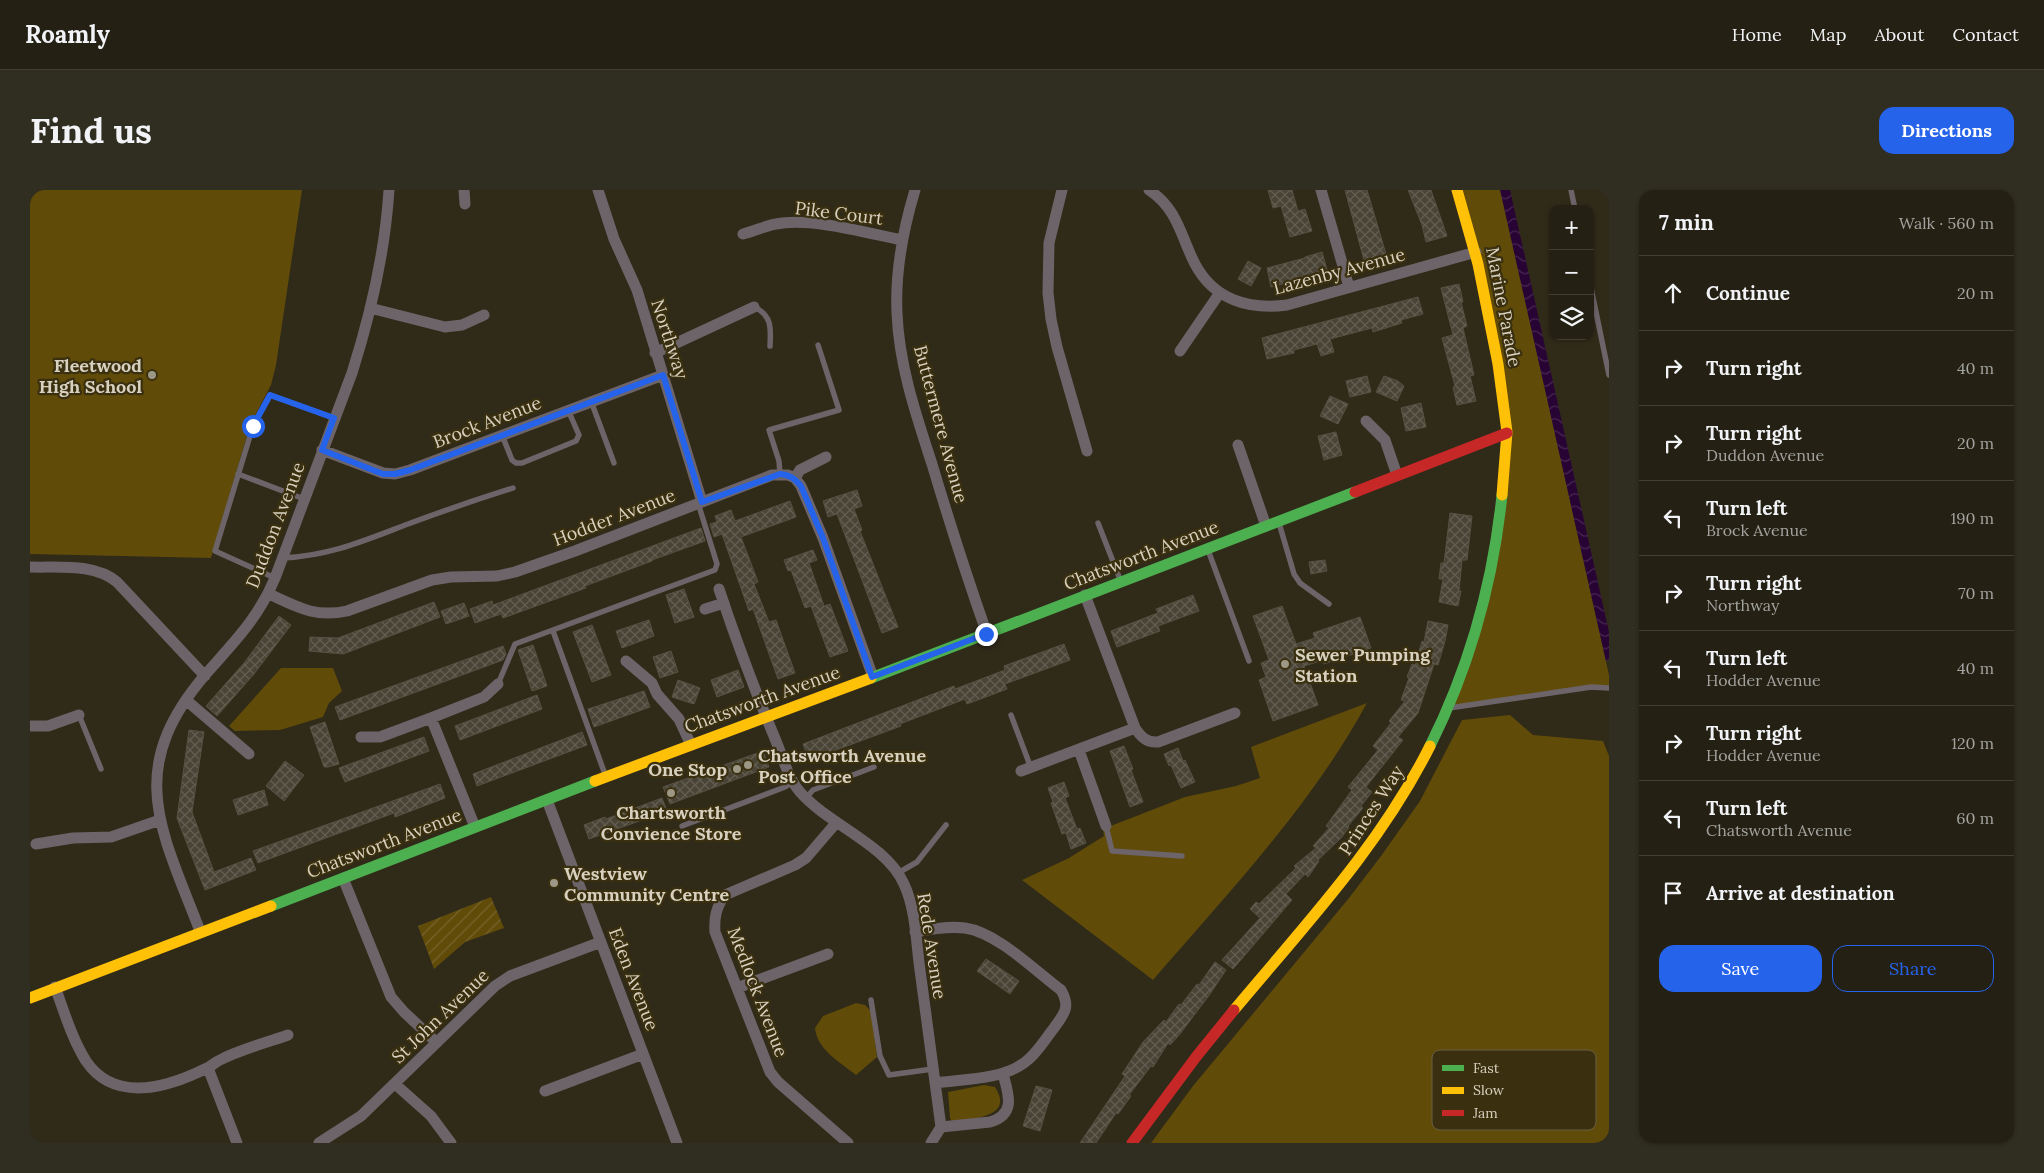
<!DOCTYPE html>
<meta charset="utf-8">
<style>
:root{--surface:#242013;--page:#302d21;--text:#f1f3f6;--muted:#a3a3a0;--line:#413e33;--accent:#2563eb}
body{margin:0;font-family:Lora,serif;background:var(--page);color:var(--text)}
.controls{position:absolute;right:15px;top:15px;display:grid;overflow:hidden;border-radius:10px;box-shadow:0 1px 4px #0004}
.controls button{width:45px;height:45px;display:grid;place-items:center;padding:0;border:0;border-bottom:1px solid var(--line);background:var(--surface);color:var(--text);font:25px sans-serif}
.stop{position:absolute;width:15px;height:15px;margin:-11px;border:4px solid #2563eb;border-radius:50%;background:#fff}
.stop.end{background:#2563eb;border-color:#fff;box-shadow:0 1px 5px #0008}
.list{margin:0;padding:0;list-style:none}
h2{display:flex;justify-content:space-between;align-items:center;height:65px;margin:0;padding:0 20px;font-size:21px}
h2 small{font-size:16px;font-weight:400;color:var(--muted)}
.list li{display:grid;grid-template-columns:32px 1fr auto;gap:15px;align-items:center;box-sizing:border-box;height:75px;padding:0 20px;border-top:1px solid var(--line)}
.list b{display:block;font-size:19px;white-space:nowrap}
.list p{margin:0;font-size:16px;white-space:nowrap;color:var(--muted)}
.list em{font-size:16px;font-style:normal;color:var(--muted)}
.actions{display:flex;gap:10px;padding:15px 20px}
.actions a{flex:1;padding:11px 0;border:1px solid var(--accent);border-radius:15px;text-align:center;font-size:18px;color:var(--accent)}
.actions .main{background:var(--accent);color:#fff}
.icon{flex:none;width:28px;height:28px;fill:none;stroke:currentColor;stroke-width:2;stroke-linecap:round;stroke-linejoin:round}
.map{position:relative;flex:none;width:1579px;height:953px;overflow:hidden;border-radius:15px}
header{display:flex;align-items:center;gap:30px;box-sizing:border-box;height:70px;padding:0 25px;background:var(--surface);border-bottom:1px solid var(--line)}
header strong{font-size:24px}
nav{display:flex;gap:28px;margin-inline-start:auto;font-size:18px}
.intro{display:flex;align-items:center;justify-content:space-between;box-sizing:border-box;height:120px;padding:0 30px}
h1{margin:0;font-size:35px}
.button{padding:12px 22px;border-radius:15px;background:var(--accent);color:#fff;font-size:18px;font-weight:700}
main{display:flex;gap:30px;padding:0 30px}
aside{flex:1;background:var(--surface);border-radius:15px;box-shadow:0 1px 4px #0004}
.map>svg:first-child{display:block}
</style>
<header>
<strong>Roamly</strong>
<nav><a>Home</a><a>Map</a><a>About</a><a>Contact</a></nav>
</header>
<div class="intro"><h1>Find us</h1><a class="button">Directions</a></div>
<main>
<div class="map">
<svg width="1579" height="953" viewBox="0 0 1579 953">
<defs>
<pattern id="garden-furrows" width="10" height="10" patternUnits="userSpaceOnUse" patternTransform="scale(1.25)"><rect width="10" height="10" fill="#604b09"/><path d="M-1 1l2-2M0 10L10 0M9 11l2-2" fill="none" stroke="#76642b"/></pattern>
<pattern id="water-waves" width="16" height="10" patternUnits="userSpaceOnUse" patternTransform="scale(1.25)"><rect width="16" height="10" fill="#280434"/><path d="M0 5q4-4 8 0t8 0" fill="none" stroke="#462850"/></pattern>
<pattern id="building-cross-hatch" width="8" height="8" patternUnits="userSpaceOnUse" patternTransform="scale(1.25)"><rect width="8" height="8" fill="#494436"/><path d="M0 0l8 8M0 8l8-8" fill="none" stroke="#625e51"/></pattern>
</defs>
<rect width="100%" height="100%" fill="#302a19"/>
<path fill="#604b09" d="M0,0h272l-26,175 -5,20 -21,40 -39,133 -181,-4z
M1427,0h44l108,485v13l-7,-2 -153,22 28,-76 30,-199z
M251,478h52l9,23 -13,12 -6,14 -43,13 -45,1 -6,-5z
M1337,513c-56,103 -138,189 -214,277l-131,-100 47,-22 35,-22 -1,-7 82,-32 51,-11 24,-8 -9,-31z
M1480,525l23,20 70,6 6,15v387h-458l42,-57 156,-188 32,-42 39,-55 42,-81z
M826,813l9,2 6,6 6,46 -21,18c-16,-13 -39,-25 -41,-47l8,-12z
M954,895l11,2c20,31 -23,31 -43,35l-2,-4 -2,-26z"/>
<path fill="url(#garden-furrows)" d="M461,707l13,31 -39,14 -31,27 -16,-43z"/>
<path fill="url(#water-waves)" d="M1470,0h10l99,442v28l-3,1z"/>
<path fill="url(#building-cross-hatch)" stroke="#565143" d="M1238,0h24l6,21 7,-2 7,22 -22,6 -9,-31 -8,2z
M1315,0h22l19,64 -22,6z
M1378,0h23l16,46 -21,6 -4,-17z
M1292,62l6,21 -57,14 -4,-19 38,-10v-1z
M1218,71l13,7 -10,18 -13,-7z
M1429,94l4,18h-2l6,24 -4,2 11,47 -4,1 6,25 -19,4 -4,-18 2,-1 -13,-48 11,-3 -12,-47z
M1388,107l5,17 -22,6 1,3 -29,9 -1,-4 -42,11 4,13 -13,4 -4,-12 -23,6v3l-27,6 -5,-21z
M1337,186l4,16 -21,5 -4,-16z
M1354,186l14,5 6,5 -7,15 -21,-9z
M1300,206l18,8 -10,20 -18,-8z
M1391,213l5,24 -20,4 -5,-23z
M1306,242l6,23 -18,5 -6,-24z
M827,300l5,16 -8,3 8,21 -2,1 38,96 -16,6 -45,-119 -9,3 -5,-16z
M760,311l6,16 -55,20 17,45 -4,2 15,38 7,-2 19,53 -17,6 -25,-70 -4,2 -27,-77 -8,3 -4,-13 7,-2 -2,-6 16,-6 4,11z
M1420,323l22,3 -5,44h-5l-3,31h2l-3,15 -19,-4 4,-23h-4l2,-16h3z
M671,338l4,13 -53,19v1l-67,25 1,2 -83,30 -2,-4 -26,9 -5,-14 22,-8 1,4z
M783,360l4,10 -8,3 15,43 6,-2 18,47 -18,6 -19,-51 -6,2 -14,-38 -3,1 -4,-11z
M1295,370l2,11 -16,3 -2,-12z
M654,399l10,28 -19,6 -9,-28z
M1163,405l6,16 -41,15 2,5 -43,16 -6,-16 47,-18 -2,-4z
M404,412l6,15 -97,37 -34,-3 1,-14 28,1z
M434,413l5,13 -23,8 -5,-13z
M1252,416l14,38 19,-6 -2,-5 47,-16 11,31 -47,16 -1,-4 -19,6 14,39 -45,16 -14,-41 7,-3 -5,-14 8,-3 -16,-44z
M249,426l12,9 -37,49 -37,42 -11,-10 38,-43z
M619,430l5,16 -32,12 -6,-17z
M1398,431l20,4 -3,16 -7,24 -4,-1 -16,49 -20,24 5,3 -37,47 6,5 -11,14 2,2 -15,18 1,1 -7,10 -24,23 1,1 -11,16 -3,-3 -19,20 6,6 -59,69 -11,-9 38,-42 -10,-9 6,-7 3,2 37,-36 -2,-2 22,-18 -3,-2 16,-18 -3,-2 26,-36 -4,-3 30,-37 -5,-4 18,-23 -2,-2 16,-20 -4,-1 8,-22 -2,-1 5,-13 3,1 7,-24 2,1z
M562,435l19,50 -19,7 -19,-50z
M1034,454l6,16 -65,24 2,5 -40,15 -2,-5 -65,25 1,2 -92,34 -6,-16 151,-58 1,3 50,-19 -1,-4z
M503,455l14,41 -15,5 -14,-41z
M473,456l3,8 -3,6 -163,60 -5,-13z
M641,461l7,21 -18,6 -7,-21z
M708,480l6,17 -27,10 -6,-17z
M648,490l22,8 -6,16 -22,-7z
M614,501l6,16 -56,20 -6,-18z
M507,505l5,14 -82,31 -5,-14z
M295,532l14,42 -11,3h-4l-14,-40z
M159,540l15,2 -12,80 22,60 37,-14 5,12 -51,20 -28,-72z
M552,542l5,13 -110,41 -4,-12z
M394,547l5,14 -84,31 -6,-14z
M1094,556l9,23 -2,1 12,32 -13,5 -20,-56z
M1148,558l5,13 2,-1 10,22 -14,6 -10,-23 -2,1 -5,-12z
M733,561l6,16 -99,37 -7,-17z
M255,571l19,14 -20,26 -18,-15z
M1034,592l5,14 -4,2 12,31 3,-1 6,15 -15,6 -5,-16 -4,1 -11,-31 2,-1 -5,-14z
M410,594l5,14 -50,19 -1,-4 -136,50 -5,-12z
M234,600l4,15 -30,10 -5,-15z
M632,608l5,13 -78,28 -5,-14 21,-8 1,2z
M956,769l33,22 -9,13 -33,-23z
M1185,772l11,8 -16,24 -30,40 -10,11 -2,-2 -15,24 -2,-1 -22,29 2,1 -13,18 -2,-1 -20,30h-16l45,-67 -3,-2 21,-32 21,-22 2,2 13,-18 2,1 16,-21 2,1z
M1006,896l16,4 -12,41 -17,-5z"/>
<g fill="none" stroke-linecap="round" stroke-linejoin="round">
<path stroke="#6c6468" stroke-width="5.5" d="M1541,0l4,19
M1560,93l19,92
M724,117c18,8 17,21 16,39
M561,211l23,62
M472,245l10,25 4,3h6l54,-22 3,-6 -11,-25
M208,284l66,25
M750,284l-1,-13 -10,-31 70,-20 -21,-65
M1068,333l23,59
M1249,333l15,51 6,9 29,21
M1178,360l41,111
M253,368c49,-3 80,-17 125,-34 35,-13 70,-25 105,-36
M245,388l-60,-27 38,-125 17,-31 64,23
M523,441l53,146
M468,494l17,-40 200,-74 2,-6 -19,-61
M1419,518l142,-21 18,1
M49,525l22,54
M981,525l20,53
M776,608l7,-8 61,-23
M652,636l103,-39 8,-5
M1076,636l6,25 70,5
M868,683l19,-11 29,-37
M841,810l9,56 9,19 44,-6"/>
<path stroke="#6c6468" stroke-width="11" d="M434,0l1,14
M568,0l16,49 23,51 65,212
M885,0c-12,40 -20,81 -18,123 2,52 19,102 35,151 17,57 35,113 55,170
M1032,0l-13,53 -1,50 3,26 6,28 30,104
M1119,0c29,19 32,47 46,74 19,36 54,46 92,41l189,-53
M1291,0l28,97
M713,44c11,-3 22,-8 33,-10 34,-7 91,9 126,16
M340,118l75,19 17,-2 22,-10
M1150,161l39,-57
M625,163l99,-46
M1336,231l19,19 12,35
M1208,255l28,81
M292,260l61,23 12,1 15,-4 253,-95
M765,288l5,-8 26,-13
M0,377c29,1 64,-4 87,15l88,94
M689,399c17,51 36,102 57,152 7,17 12,37 24,51 29,33 86,52 104,92 12,26 12,58 16,86 7,52 14,105 21,157l-10,16
M239,404c28,13 46,24 78,17l85,-31 19,-3 46,-1 18,-4 60,-21 197,-76h16l7,3 6,8 22,52 50,139
M1055,405l50,133c6,9 12,15 23,14l77,-29
M675,419l19,-6
M596,471l26,22 5,11 22,25 12,26
M156,510l63,54
M401,528l44,109
M0,536h18l31,-11
M331,547h19l51,-19 53,-21 14,-13
M1049,560l27,76
M991,581l114,-43
M517,610l130,343
M806,633l-30,35 -11,7 -70,30c-9,12 -11,23 -10,37l55,140 8,10 70,61
M6,654l37,-6 38,-1 49,-17
M313,688l48,119 13,15 32,30
M170,741c-39,-102 -76,-161 5,-256 29,-33 53,-56 70,-97l77,-205c19,-60 33,-120 37,-183
M885,742c16,-3 33,-6 50,-4 33,5 69,42 96,62 10,17 3,24 -7,38 -9,11 -17,26 -30,35 -24,17 -60,16 -89,20
M25,797c9,24 17,52 31,74 29,43 83,26 121,7 5,-2 8,-6 13,-8 21,-11 46,-17 68,-25
M707,798l91,-34
M178,878l29,75
M365,894l36,32 20,27
M515,901l98,-37
M911,937l49,-5c27,-8 18,-29 13,-48
M289,953l42,-27 134,-130 15,-10 91,-34"/>
<path stroke="#4caf50" stroke-width="11" d="M841,488l484,-186
M1400,556c40,-80 63,-163 72,-251
M241,716l324,-125"/>
<path stroke="#ffc107" stroke-width="11" d="M1427,0l21,74 20,100 9,68 -5,63
M565,591l276,-103
M0,808l241,-92
M1204,820c71,-85 146,-164 196,-264"/>
<path stroke="#c62828" stroke-width="11" d="M1325,302l152,-59
M1102,953l64,-86 38,-47"/>
</g>
<g fill="none" stroke-linecap="round" stroke-linejoin="round">
<path stroke="#2563eb" stroke-width="6" d="M223,236l17,-31 64,23 -12,32 61,24h12l15,-4 253,-95 39,127 78,-28c10,1 14,4 21,12l22,52 49,139 114,-43"/>
</g>
<g fill="#9d9785" stroke="#3a2f0f" stroke-width="2">
<circle cx="122" cy="185" r="5"/>
<circle cx="1255" cy="474" r="5"/>
<circle cx="718" cy="575" r="5"/>
<circle cx="707" cy="579" r="5"/>
<circle cx="641" cy="603" r="5"/>
<circle cx="524" cy="693" r="5"/>
</g>
<g text-anchor="middle" dominant-baseline="central" stroke-width="4.5" stroke-linejoin="round" paint-order="stroke">
<g font-size="18" fill="#d8d1bf" stroke="#3a2f0f">
<text transform="translate(809 23) rotate(7)">Pike Court</text>
<text transform="translate(1309 81) rotate(-15)">Lazenby Avenue</text>
<text transform="translate(1474 117) rotate(79)">Marine Parade</text>
<text transform="translate(640 149) rotate(72)">Northway</text>
<text transform="translate(457 232) rotate(-21)">Brock Avenue</text>
<text transform="translate(911 234) rotate(75)">Buttermere Avenue</text>
<text transform="translate(584 327) rotate(-21)">Hodder Avenue</text>
<text transform="translate(245 335) rotate(-69)">Duddon Avenue</text>
<text transform="translate(1111 365) rotate(-21)">Chatsworth Avenue</text>
<text transform="translate(732 509) rotate(-20)">Chatsworth Avenue</text>
<text transform="translate(1341 620) rotate(-57)">Princes Way</text>
<text transform="translate(354 653) rotate(-21)">Chatsworth Avenue</text>
<text transform="translate(902 756) rotate(81)">Rede Avenue</text>
<text transform="translate(604 789) rotate(69)">Eden Avenue</text>
<text transform="translate(728 802) rotate(69)">Medlock Avenue</text>
<text transform="translate(410 826) rotate(-44)">St John Avenue</text>
</g>
<g font-size="18" font-weight="bold" fill="#d8d1bf" stroke="#3a2f0f" text-anchor="start">
<text x="112" y="175" text-anchor="end">Fleetwood<tspan x="112" dy="21">High School</tspan></text>
<text x="1265" y="464">Sewer Pumping<tspan x="1265" dy="21">Station</tspan></text>
<text x="728" y="565">Chatsworth Avenue<tspan x="728" dy="21">Post Office</tspan></text>
<text x="697" y="579" text-anchor="end">One Stop</text>
<text x="641" y="622" text-anchor="middle">Chartsworth<tspan x="641" dy="21">Convience Store</tspan></text>
<text x="534" y="683">Westview<tspan x="534" dy="21">Community Centre</tspan></text>
</g>
</g>
<rect x="1402" y="860" width="164" height="80" rx="8" fill="#3a2f0f" stroke="#696044" stroke-width="1"/>
<rect x="1412" y="875" width="22" height="6" fill="#4caf50"/>
<rect x="1412" y="897" width="22" height="7" fill="#ffc107"/>
<rect x="1412" y="920" width="22" height="6" fill="#c62828"/>
<g font-size="14" fill="#d8d1bf">
<text x="1443" y="883">Fast</text>
<text x="1443" y="905">Slow</text>
<text x="1443" y="928">Jam</text>
</g>
</svg>
<div class="controls">
<button>+</button>
<button>−</button>
<button><svg class="icon" aria-label="layers" viewBox="0 0 24 24"><path d="M12 4l9 5-9 5-9-5zM3 14l9 5 9-5"/></svg></button>
</div>
<div class="stop" style="left:223px;top:236px"></div>
<div class="stop end" style="left:956px;top:444px"></div>
</div>
<aside>
<h2>7 min<small>Walk · 560 m</small></h2>
<ul class="list">
<li><svg class="icon" aria-label="ahead" viewBox="0 0 24 24"><path d="M12 20V5M6 11l6-6 6 6"/></svg><div><b>Continue</b></div><em>20 m</em></li>
<li><svg class="icon" aria-label="right" viewBox="0 0 24 24"><path d="M7 20v-9h11M14 6l5 5-5 5"/></svg><div><b>Turn right</b></div><em>40 m</em></li>
<li><svg class="icon" aria-label="right" viewBox="0 0 24 24"><path d="M7 20v-9h11M14 6l5 5-5 5"/></svg><div><b>Turn right</b><p>Duddon Avenue</p></div><em>20 m</em></li>
<li><svg class="icon" aria-label="left" viewBox="0 0 24 24"><path d="M17 20v-9H6M10 6l-5 5 5 5"/></svg><div><b>Turn left</b><p>Brock Avenue</p></div><em>190 m</em></li>
<li><svg class="icon" aria-label="right" viewBox="0 0 24 24"><path d="M7 20v-9h11M14 6l5 5-5 5"/></svg><div><b>Turn right</b><p>Northway</p></div><em>70 m</em></li>
<li><svg class="icon" aria-label="left" viewBox="0 0 24 24"><path d="M17 20v-9H6M10 6l-5 5 5 5"/></svg><div><b>Turn left</b><p>Hodder Avenue</p></div><em>40 m</em></li>
<li><svg class="icon" aria-label="right" viewBox="0 0 24 24"><path d="M7 20v-9h11M14 6l5 5-5 5"/></svg><div><b>Turn right</b><p>Hodder Avenue</p></div><em>120 m</em></li>
<li><svg class="icon" aria-label="left" viewBox="0 0 24 24"><path d="M17 20v-9H6M10 6l-5 5 5 5"/></svg><div><b>Turn left</b><p>Chatsworth Avenue</p></div><em>60 m</em></li>
<li><svg class="icon" aria-label="arrive" viewBox="0 0 24 24"><path d="M6 21V4h12l-3 4 3 4H6"/></svg><div><b>Arrive at destination</b></div></li>
</ul>
<div class="actions"><a class="main">Save</a><a>Share</a></div>
</aside>
</main>
